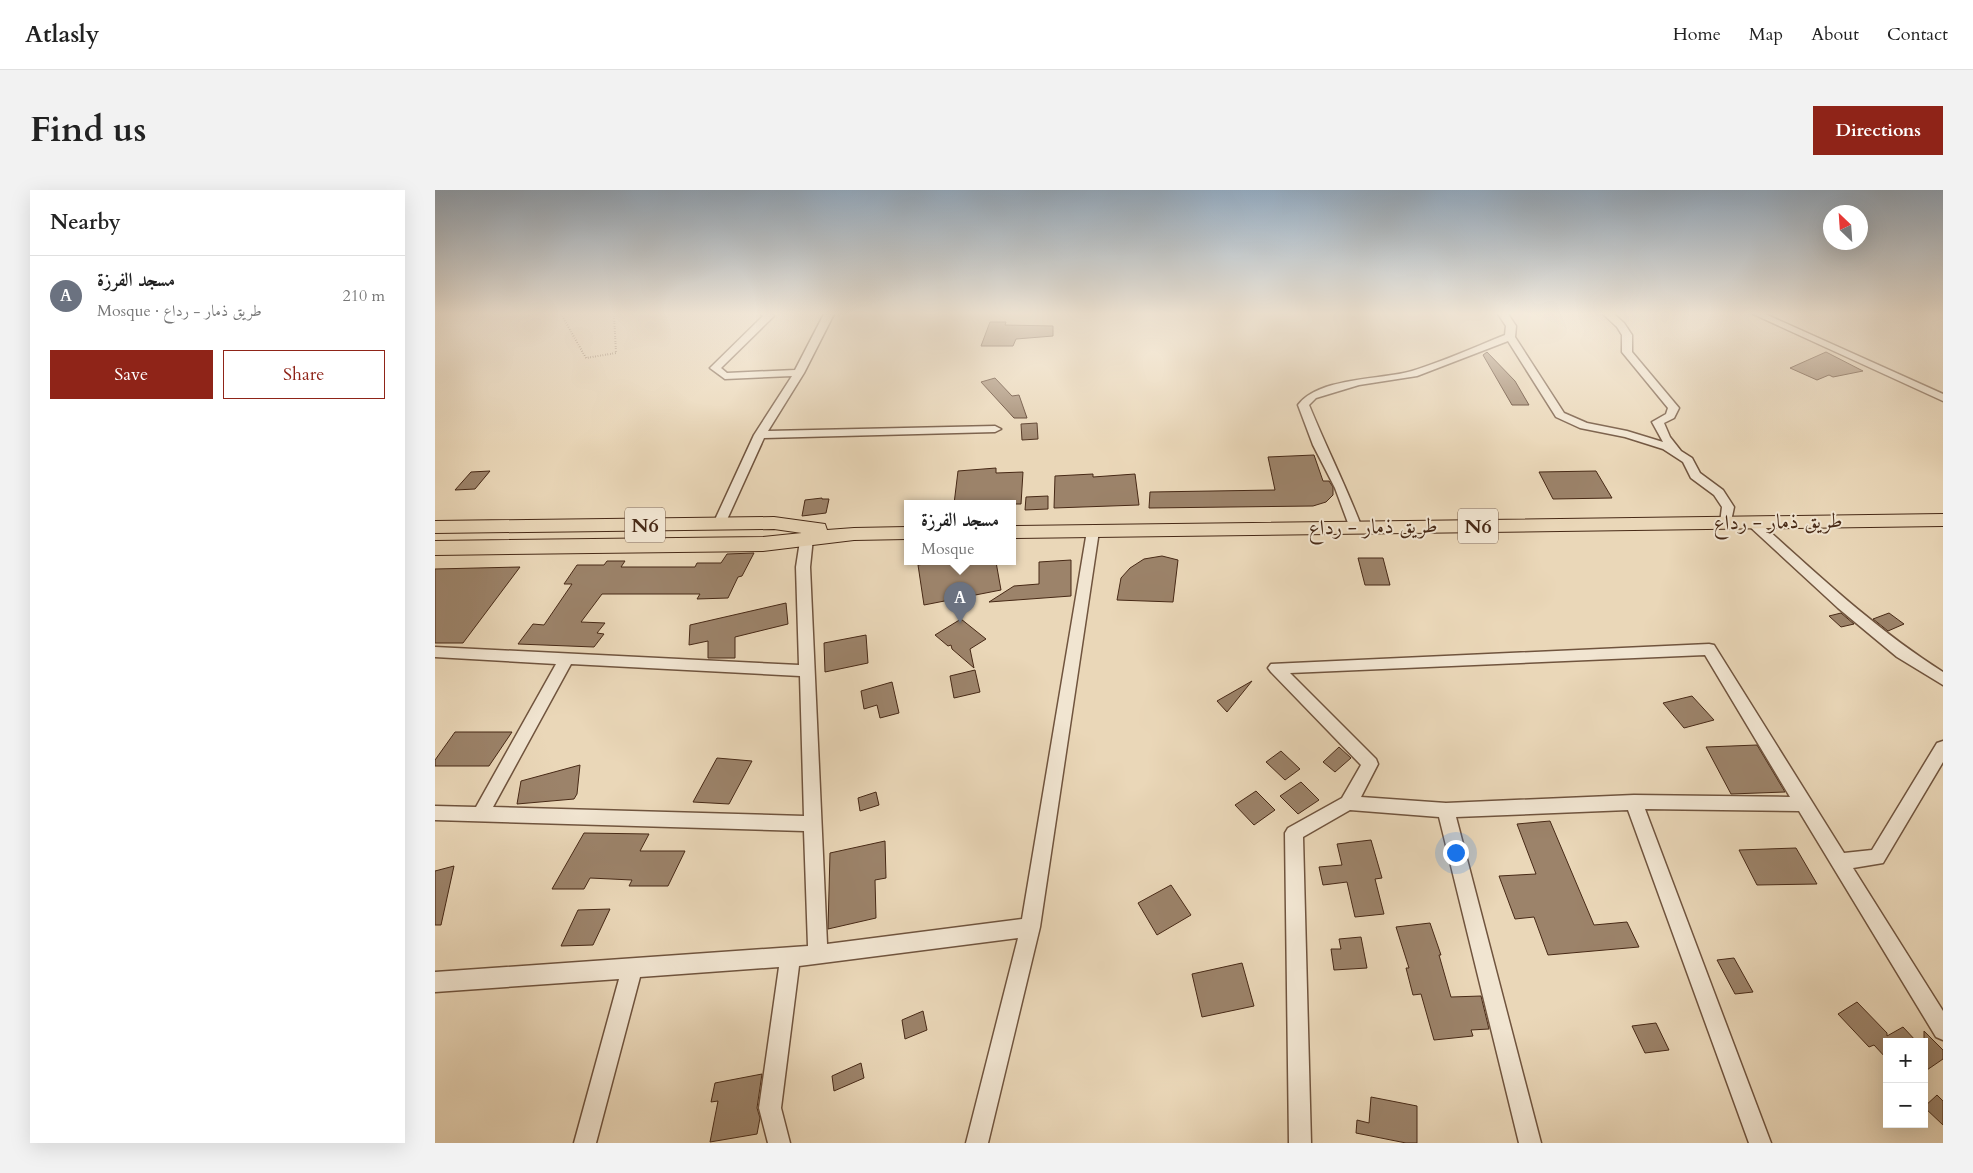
<!DOCTYPE html>
<meta charset="utf-8">
<style>
:root{--surface:#fff;--page:#f2f2f2;--text:#222;--muted:#767676;--line:#e0e0e0;--accent:#8f2418}
body{margin:0;font-family:Cardo,Amiri,serif;background:var(--page);color:var(--text)}
.controls{position:absolute;right:15px;bottom:15px;display:grid;overflow:hidden;border-radius:0px;box-shadow:0 5px 20px #0002}
.controls button{width:45px;height:45px;display:grid;place-items:center;padding:0;border:0;border-bottom:1px solid var(--line);background:var(--surface);color:var(--text);font:25px sans-serif}
.compass{position:absolute;left:1388px;top:15px;width:45px;height:45px;border-radius:50%;background:var(--surface);box-shadow:0 5px 20px #0002;rotate:335deg}
.you{position:absolute;left:1020px;top:662px;width:18px;height:18px;margin:-12px;border:4px solid #fff;border-radius:50%;background:#1a73e8;box-shadow:0 0 0 8px #1a73e833}
.badge{display:grid;place-items:center;width:32px;height:32px;border-radius:50%;background:var(--accent);color:#fff;font-size:16px;font-weight:700}
.pin{position:absolute;translate:-50% -41px;filter:drop-shadow(0 1px 2px #0008)}
.pin::after{content:'';position:absolute;top:26px;width:18px;height:15px;background:inherit;clip-path:polygon(0 0,100% 0,50% 100%)}
.popup{position:absolute;left:469px;top:310px;width:112px;height:65px;box-sizing:border-box;display:grid;place-content:center;border-radius:0px;background:var(--surface);filter:drop-shadow(0 1px 4px #0005);font-size:16px;white-space:nowrap;color:var(--muted)}
.popup b{font-size:19px;color:var(--text)}
.popup::after{content:'';position:absolute;left:50%;top:100%;margin-left:-10px;border:10px solid transparent;border-top-color:var(--surface)}
.list{margin:0;padding:0;list-style:none}
h2{display:flex;justify-content:space-between;align-items:center;height:65px;margin:0;padding:0 20px;font-size:21px}
h2 small{font-size:16px;font-weight:400;color:var(--muted)}
.list li{display:grid;grid-template-columns:32px 1fr auto;gap:15px;align-items:center;box-sizing:border-box;height:80px;padding:0 20px;border-top:1px solid var(--line)}
.list b{display:block;font-size:19px;white-space:nowrap}
.list p{margin:0;font-size:16px;white-space:nowrap;color:var(--muted)}
.list em{font-size:16px;font-style:normal;color:var(--muted)}
.actions{display:flex;gap:10px;padding:15px 20px}
.actions a{flex:1;padding:11px 0;border:1px solid var(--accent);border-radius:0px;text-align:center;font-size:18px;color:var(--accent)}
.actions .main{background:var(--accent);color:#fff}
.map{position:relative;flex:none;width:1508px;height:953px;overflow:hidden;border-radius:0px}
header{display:flex;align-items:center;gap:30px;box-sizing:border-box;height:70px;padding:0 25px;background:var(--surface);border-bottom:1px solid var(--line)}
header strong{font-size:24px}
nav{display:flex;gap:28px;margin-inline-start:auto;font-size:18px}
.intro{display:flex;align-items:center;justify-content:space-between;box-sizing:border-box;height:120px;padding:0 30px}
h1{margin:0;font-size:35px}
.button{padding:12px 22px;border-radius:0px;background:var(--accent);color:#fff;font-size:18px;font-weight:700}
main{display:flex;gap:30px;padding:0 30px}
aside{flex:1;background:var(--surface);border-radius:0px;box-shadow:0 5px 20px #0002}
.map>svg:first-child{display:block}
</style>
<header>
<strong>Atlasly</strong>
<nav><a>Home</a><a>Map</a><a>About</a><a>Contact</a></nav>
</header>
<div class="intro"><h1>Find us</h1><a class="button">Directions</a></div>
<main>
<aside>
<h2>Nearby<small></small></h2>
<ul class="list">
<li><span class="badge" style="background:#6b7280">A</span><div><b>مسجد الفرزة</b><p>Mosque · طريق ذمار - رداع</p></div><em>210 m</em></li>
</ul>
<div class="actions"><a class="main">Save</a><a>Share</a></div>
</aside>
<div class="map">
<svg width="1508" height="953" viewBox="0 0 1508 953">
<rect width="100%" height="100%" fill="#ead7b8"/>
<filter id="stains"><feTurbulence type="fractalNoise" baseFrequency=".004" numOctaves="4"/><feColorMatrix values="0 0 0 0 .2 0 0 0 0 .09 0 0 0 0 .02 0 0 0 .5 -.17"/></filter>
<radialGradient id="worn" r=".72"><stop offset=".6" stop-color="#630" stop-opacity="0"/><stop offset="1" stop-color="#630" stop-opacity=".3"/></radialGradient>
<path fill="#9c836a" stroke="#472916" d="M555,132h16l-1,3 48,1v10l-37,3 -3,7h-32z
M1052,162l28,29 14,24h-17l-29,-50z
M1391,162l37,19 -30,6 -4,-2 -12,5 -27,-12z
M560,188l17,18 7,-1 8,23h-13l-33,-36z
M602,233l1,16 -16,1 -1,-16z
M879,265l9,26h6l4,6v8l-7,7 -13,4 -164,2 1,-16 125,-2 -7,-33z
M561,278v5l27,-1 -2,32h-67l4,-33z
M55,281l-15,18 -20,1 16,-18z
M1161,281l16,27 -59,1 -14,-27z
M658,284v3l42,-3 4,31 -85,3 1,-32z
M613,306v13l-23,1 1,-13z
M387,308v1h7l-3,14 -24,3 3,-16z
M319,363l-12,23 -4,1 -10,21 -31,1 3,-5h-98l-21,28 24,1 -8,10 7,1 -10,13 -76,-3 15,-20 11,1 28,-41h-8l13,-19h27l3,-4h18l-4,6h74l2,-4h24l6,-9z
M727,366l16,4 -5,42 -56,-2 4,-22 9,-10 14,-9z
M923,368h25l7,27h-25z
M636,370v36l-82,6 25,-16 25,-2v-22z
M502,372h59l5,28 -77,15 -6,-40z
M85,377l-57,76h-28v-74z
M351,413l2,21 -53,13v21h-27v-17l-19,4 1,-20z
M1406,423l13,11 -13,3 -12,-11z
M1454,423l15,11 -16,7 -15,-12z
M526,429l25,20 -16,10 4,19 -22,-19 -1,-4 -3,1 -13,-11z
M431,445l2,28 -43,9 -1,-29z
M540,480l5,22 -26,6 -4,-22z
M817,491l-25,31 -10,-11z
M457,492l7,31 -19,5 -3,-13 -13,4 -3,-18z
M1257,506l22,24 -30,8 -21,-25z
M20,542h57l-23,34h-54v-6z
M1322,555l28,47 -54,2 -25,-47z
M904,557l12,11 -16,14 -12,-10z
M846,561l19,18 -15,11 -19,-18z
M282,568l35,3 -23,43 -36,-2z
M145,575l-3,29 -3,5 -57,5 4,-23z
M866,592l18,18 -21,14 -18,-18z
M821,601l19,19 -21,15 -19,-20z
M441,602l3,13 -19,6 -2,-13z
M1115,631l44,104 33,-3 12,25 -91,8 -14,-38 -19,2 -16,-43 37,-2 -19,-50z
M149,643l65,1 -9,17h45l-17,35h-39l3,-6 -42,-2 -6,11h-32z
M936,650l11,38 -7,1 9,35 -29,3 -8,-35 -24,3 -4,-18 23,-2 -5,-21z
M450,651l1,37 -11,2 1,38 -48,11 2,-76z
M1361,658l21,36 -60,1 -18,-35z
M19,676l-13,59h-6v-54z
M736,695l20,30 -34,20 -19,-32z
M175,719l-17,36 -32,1 17,-36z
M995,733l11,32h-2l12,42 30,-1 8,33 -18,1 2,6 -39,4 -13,-46 -8,1 -7,-27h3l-13,-41z
M926,747l6,31 -33,2 -3,-21h10l-2,-10z
M1299,768l19,34 -18,2 -18,-34z
M807,773l12,43 -52,11 -10,-43z
M1422,812l30,31v3l16,-9 14,15h-30v17l-13,-14 -5,2 -31,-33z
M488,821l4,19 -22,9 -3,-19z
M1221,833l13,27 -24,3 -13,-27z
M1489,841l19,19v9l-19,13z
M426,873l3,15 -30,13 -2,-15z
M327,884l-5,34 3,10 -3,16 -47,8 8,-41 -7,1 4,-19z
M1502,905l6,6v24l-19,-18z
M936,907l46,9v37h-11l-50,-10 1,-13 12,3z"/>
<g fill="none" stroke-linecap="round" stroke-linejoin="round">
<g stroke="#70543e" stroke-width="3">
<path id="street" d="M326,124h11l2,2 -53,52 6,5 68,-3 29,-56h10l-30,59 -36,58 227,-5 6,3 -6,3 -231,6 -39,86 -6,4 -4,-1 -2,-3 41,-89 38,-59 -67,3 -15,-11 53,-52z
M1063,124h10l8,12 -1,11 49,76 23,10 40,8 36,11 -11,-20 14,-8 2,-6 -46,-56v-17l-5,-8 -14,-13h11l10,9 8,12v17l47,56 -5,10 -10,5 6,14 11,14 11,7 8,15 23,17 11,17 -4,19 -4,1 -6,-4 2,-16 -8,-12 -23,-17 -8,-16 -20,-13 -38,-12 -45,-9 -24,-11 -48,-76 -91,35 -58,9 -43,13 -7,7c17,42 37,81 53,123l-1,3h-10l-16,-43 -22,-43 -15,-40c21,-28 83,-25 114,-34 32,-10 63,-24 93,-36l1,-9z
M1318,124h12l178,80v7z
M1318,329l4,1c60,54 118,109 186,152v13l-46,-28 -59,-49 -89,-82 -2,-3z
M373,334l6,4 -4,39 17,377 195,-25 65,-388 6,-4 6,4 -59,396 -52,216h-22l52,-205 -219,28 -18,142 9,35h-22l-9,-35 20,-141 -139,10 -44,166h-22l45,-164 -184,13v-20l373,-26 -4,-115 -369,-11v-14l41,1 80,-143 -121,-7v-10l364,18 -3,-98 6,-39zM136,474l229,12 4,140 -311,-9z
M1274,454l5,1 130,208 28,-3 65,-107 6,-2v21l-60,101 -30,5 90,143v29l-7,-3 -137,-226 -154,-2 126,334h-22l-121,-333 -172,7 85,326h-22l-80,-326 -89,-7 -47,27 8,306h-22l-4,-310 3,-5 54,-30 19,-33 -90,-93 -3,-4 3,-4zM1270,465l85,142 -156,-2 -188,8 -85,-6 17,-33 -2,-5 -86,-86z"/>
</g>
<g stroke="#472916" stroke-width="2">
<path id="primary" d="M1508,324v12l-930,12v-12z
M339,327l51,7 2,6 27,-2 53,-1v12l-53,1 -91,11 -328,4v-14l328,-4 39,-4 -28,-4 -339,4v-12z"/>
</g>
<path stroke="#472916" stroke-width="2" stroke-dasharray="0.5 2" stroke-linecap="butt" d="M126,124l25,44 30,-5 -2,-39"/>
<use href="#street" fill="#f1e5d1" fill-rule="evenodd"/>
<use href="#primary" fill="#ead7b8" fill-rule="evenodd"/>
</g>
<linearGradient id="sky" x2="0" y2="1"><stop stop-color="#93aabf"/><stop offset="0.48" stop-color="#f6eddf"/><stop offset="1" stop-color="#f6eddf" stop-opacity="0"/></linearGradient>
<rect width="1508" height="257" fill="url(#sky)"/>
<g text-anchor="middle" dominant-baseline="central" stroke-width="4" stroke-linejoin="round" paint-order="stroke">
<g fill="#f1e5d1" stroke="#7a614e" stroke-width="1">
<rect x="190" y="317.5" width="40" height="35" rx="4"/>
<rect x="1023" y="318.5" width="40" height="35" rx="4"/>
</g>
<g font-size="20" font-weight="bold" fill="#472916">
<text x="210" y="335">N6</text>
<text x="1043" y="336">N6</text>
</g>
<g font-size="21" fill="#472916" stroke="#f1e5d1">
<text transform="translate(1343 332) rotate(-1)">طريق ذمار - رداع</text>
<text transform="translate(938 337) rotate(-1)">طريق ذمار - رداع</text>
</g>
</g>
<rect width="100%" height="100%" filter="url(#stains)"/>
<rect width="100%" height="100%" fill="url(#worn)"/>
</svg>
<div class="controls">
<button>+</button>
<button>−</button>
</div>
<svg class="compass" viewBox="-18 -18 36 36"><path d="M0-13l5 13h-10z" fill="#e53935"/><path d="M0 13l5-13h-10z" fill="#767676"/></svg>
<div class="you"></div>
<div class="pin badge" style="left:525px;top:433px;background:#6b7280">A</div>
<div class="popup"><b>مسجد الفرزة</b>Mosque</div>
</div>
</main>
